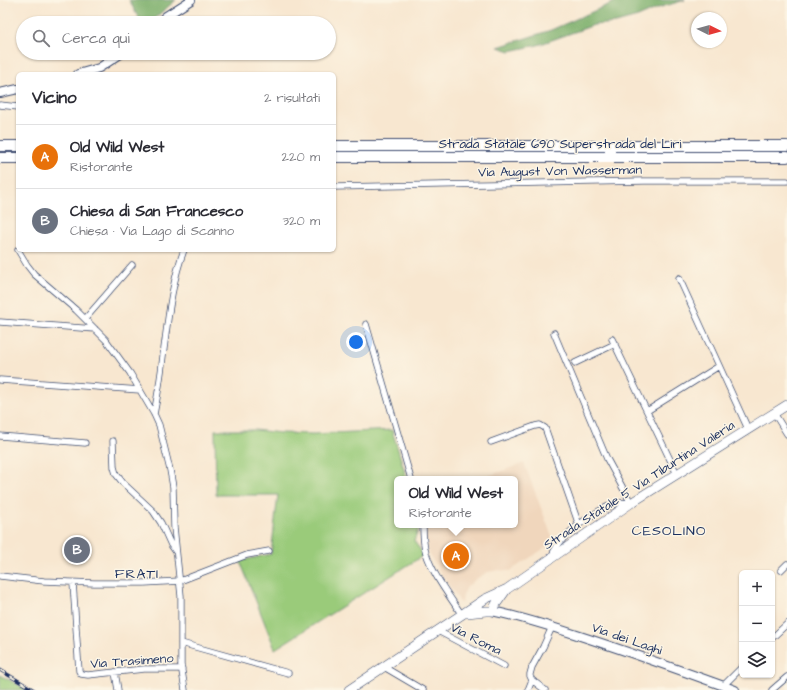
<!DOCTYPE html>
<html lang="it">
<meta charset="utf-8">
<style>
:root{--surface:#fff;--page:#f7f7f7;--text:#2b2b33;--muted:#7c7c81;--line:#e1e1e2;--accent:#ea580c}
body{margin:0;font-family:"Architects Daughter",sans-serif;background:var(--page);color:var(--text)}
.controls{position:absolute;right:12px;bottom:12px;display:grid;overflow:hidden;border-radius:6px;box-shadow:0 1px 3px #0004}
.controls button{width:36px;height:36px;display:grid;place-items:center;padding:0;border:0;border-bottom:1px solid var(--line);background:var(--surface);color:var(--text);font:20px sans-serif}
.compass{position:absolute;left:691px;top:12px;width:36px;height:36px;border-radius:50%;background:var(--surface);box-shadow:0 1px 3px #0004;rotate:95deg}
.you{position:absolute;left:356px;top:342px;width:14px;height:14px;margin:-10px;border:3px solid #fff;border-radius:50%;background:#1a73e8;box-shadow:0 0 0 6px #1a73e833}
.badge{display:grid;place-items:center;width:26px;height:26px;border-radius:50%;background:var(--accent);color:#fff;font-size:13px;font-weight:700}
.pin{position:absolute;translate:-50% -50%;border:2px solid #fff;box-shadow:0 1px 4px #0006}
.popup{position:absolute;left:394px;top:476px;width:124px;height:52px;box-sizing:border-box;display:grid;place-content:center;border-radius:6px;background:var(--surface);filter:drop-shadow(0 1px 3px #0005);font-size:13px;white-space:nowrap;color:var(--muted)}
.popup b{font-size:15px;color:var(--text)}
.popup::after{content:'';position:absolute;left:50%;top:100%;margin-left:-8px;border:8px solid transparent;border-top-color:var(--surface)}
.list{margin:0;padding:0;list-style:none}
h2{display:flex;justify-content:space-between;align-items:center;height:52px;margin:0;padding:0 16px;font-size:17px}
h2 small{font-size:13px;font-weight:400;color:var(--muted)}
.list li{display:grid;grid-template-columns:26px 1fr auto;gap:12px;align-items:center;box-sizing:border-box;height:64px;padding:0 16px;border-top:1px solid var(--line)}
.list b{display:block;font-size:15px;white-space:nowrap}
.list p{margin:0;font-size:13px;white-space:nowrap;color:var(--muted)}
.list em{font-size:13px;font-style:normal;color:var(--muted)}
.icon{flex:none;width:22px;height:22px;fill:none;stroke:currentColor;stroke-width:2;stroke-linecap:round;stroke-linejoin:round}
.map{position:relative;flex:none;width:787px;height:690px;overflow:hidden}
.search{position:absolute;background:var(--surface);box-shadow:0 1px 3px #0004;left:16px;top:16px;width:320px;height:44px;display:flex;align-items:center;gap:10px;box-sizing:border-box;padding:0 14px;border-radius:22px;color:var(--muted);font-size:15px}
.panel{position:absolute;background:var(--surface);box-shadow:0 1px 3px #0004;left:16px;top:72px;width:320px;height:180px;border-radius:6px}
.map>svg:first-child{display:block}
</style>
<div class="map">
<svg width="787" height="690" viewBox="0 0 787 690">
<rect width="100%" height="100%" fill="#fcf5e5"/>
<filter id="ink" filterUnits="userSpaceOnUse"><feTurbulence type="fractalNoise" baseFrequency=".025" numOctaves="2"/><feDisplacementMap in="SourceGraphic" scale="8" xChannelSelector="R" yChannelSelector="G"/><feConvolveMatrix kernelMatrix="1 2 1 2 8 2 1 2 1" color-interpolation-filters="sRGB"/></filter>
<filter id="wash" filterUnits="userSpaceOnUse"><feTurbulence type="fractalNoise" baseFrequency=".012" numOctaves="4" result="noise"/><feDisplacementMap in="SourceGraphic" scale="16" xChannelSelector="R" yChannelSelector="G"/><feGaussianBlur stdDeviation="0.9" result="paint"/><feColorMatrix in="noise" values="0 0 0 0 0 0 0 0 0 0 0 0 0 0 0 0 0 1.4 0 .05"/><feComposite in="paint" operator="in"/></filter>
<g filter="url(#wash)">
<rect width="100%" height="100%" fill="#f8e7d0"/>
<path fill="#f0d6bc" d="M524,463l30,79 -44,29 -11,-1 -11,2 -12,7 -9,8 -4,8 -1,10 -31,-47 -5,-15v-18h89v-46h-35z"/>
<path fill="#9acb7a" stroke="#5a7d6c" d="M215,430h40l26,3 32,1 79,-4 15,49h-10v46h23l-6,16 10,14 -149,94 -35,-88 31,-7 7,-59h-62z
M0,675l2,1 26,14h-28z"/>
<path fill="#7baf6a" stroke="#4b6f64" d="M129,0h47l-27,23h-8z
M619,0h66l-27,8 -20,9 -22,6 -22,2 -56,20 -28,6 -12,-4 53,-17z"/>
</g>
<g filter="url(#ink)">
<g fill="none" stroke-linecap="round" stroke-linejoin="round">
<g stroke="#3c4b6f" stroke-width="7">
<path id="street" d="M0,105l18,2
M334,187l310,-6h143
M18,250l9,15 7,9 42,36 30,30 24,33 24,41 5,11 11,45 3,17 1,40 7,69v69l4,25
M679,278l69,151
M85,319l47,-54
M0,322l95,7
M366,324l45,155
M554,333l53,126 24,44
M612,339l65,135
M575,363l40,-19
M0,380l140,10
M647,411l72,-45
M774,413l13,21
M154,414c4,-20 7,-39 9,-58 5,-36 8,-72 21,-106
M0,436l85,7
M113,441l1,26 2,7 7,9 30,28 8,12 10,22 5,7
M491,442l44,-16 5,-1 5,3 34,97
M423,525c0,9 0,19 3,28 7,22 24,44 36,62
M551,557c3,-6 7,-13 12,-18 12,-13 38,-32 55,-36 5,-1 9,0 13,0
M781,570l6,-6
M0,576l44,5 50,2h50l36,-2 67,-26 22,-4
M73,583l6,88 2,3 7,1 56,-6h38
M438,631l66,35
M772,638l15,-14
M181,643l107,30
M384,667l39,23
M115,672l3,18
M723,686l19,-19
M528,690l4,-10
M545,690l-13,-10 -2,-4v-2l2,-7 11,-20 9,-20
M772,690l15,-13"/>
</g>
<g stroke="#3c4b6f" stroke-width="10">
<path id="secondary" d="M158,23l8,-7 25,-16
M78,74l21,-6 23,-15
M0,93l18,-4
M492,611c29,6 57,15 85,24 53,17 105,36 158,55"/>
</g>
<g stroke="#3c4b6f" stroke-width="10">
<path id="primary" d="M467,613l19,-2h6l2,-2 2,-5 10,-14
M349,690l136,-91 22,-10 124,-86 156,-98"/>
</g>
<g stroke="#3c4b6f" stroke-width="12">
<path id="highway" d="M0,146h18
M334,146h453
M334,157h453
M0,158h18"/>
</g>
<use href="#street" stroke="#fff" stroke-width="5.5"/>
<use href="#secondary" stroke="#fff" stroke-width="8"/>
<use href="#primary" stroke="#fff" stroke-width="9"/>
<use href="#highway" stroke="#fff" stroke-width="10"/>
<g stroke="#1b2f5e" stroke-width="3.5">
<path id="rail" d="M0,670l34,20"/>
</g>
<use href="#rail" stroke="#fcf5e5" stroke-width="2" stroke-dasharray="6" stroke-linecap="butt"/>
</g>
</g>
<g text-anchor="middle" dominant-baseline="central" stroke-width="3" stroke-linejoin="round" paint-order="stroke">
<g font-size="13" fill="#1b2f5e" stroke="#fcf5e5">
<text x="560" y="144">Strada Statale 690 Superstrada del Liri</text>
<text transform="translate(560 171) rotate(-1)">Via August Von Wasserman</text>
<text transform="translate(639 485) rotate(-33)">Strada Statale 5 Via Tiburtina Valeria</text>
<text transform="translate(476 639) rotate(27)">Via Roma</text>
<text transform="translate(627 639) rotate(19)">Via dei Laghi</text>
<text transform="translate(132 661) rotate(-4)">Via Trasimeno</text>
</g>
<g font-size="14" letter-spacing="1" fill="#1b2f5e" stroke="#fcf5e5">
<text x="669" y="531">CESOLINO</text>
<text x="137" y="574">FRATI</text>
</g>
</g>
</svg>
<div class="controls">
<button>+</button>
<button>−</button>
<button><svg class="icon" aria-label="layers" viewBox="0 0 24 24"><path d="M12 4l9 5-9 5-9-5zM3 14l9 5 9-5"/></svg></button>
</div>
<svg class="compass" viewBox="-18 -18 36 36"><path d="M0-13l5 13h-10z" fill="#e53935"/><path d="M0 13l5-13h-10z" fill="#7c7c81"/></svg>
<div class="you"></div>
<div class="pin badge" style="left:456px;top:556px;background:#e8710a">A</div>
<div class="popup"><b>Old Wild West</b>Ristorante</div>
<div class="pin badge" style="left:77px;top:550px;background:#6b7280">B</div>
<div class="search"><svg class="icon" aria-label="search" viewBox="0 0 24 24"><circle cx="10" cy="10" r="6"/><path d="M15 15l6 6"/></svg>Cerca qui</div>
<section class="panel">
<h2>Vicino<small>2 risultati</small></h2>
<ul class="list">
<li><span class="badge" style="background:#e8710a">A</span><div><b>Old Wild West</b><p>Ristorante</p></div><em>220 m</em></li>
<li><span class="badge" style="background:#6b7280">B</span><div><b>Chiesa di San Francesco</b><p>Chiesa · Via Lago di Scanno</p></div><em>320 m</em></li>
</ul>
</section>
</div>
